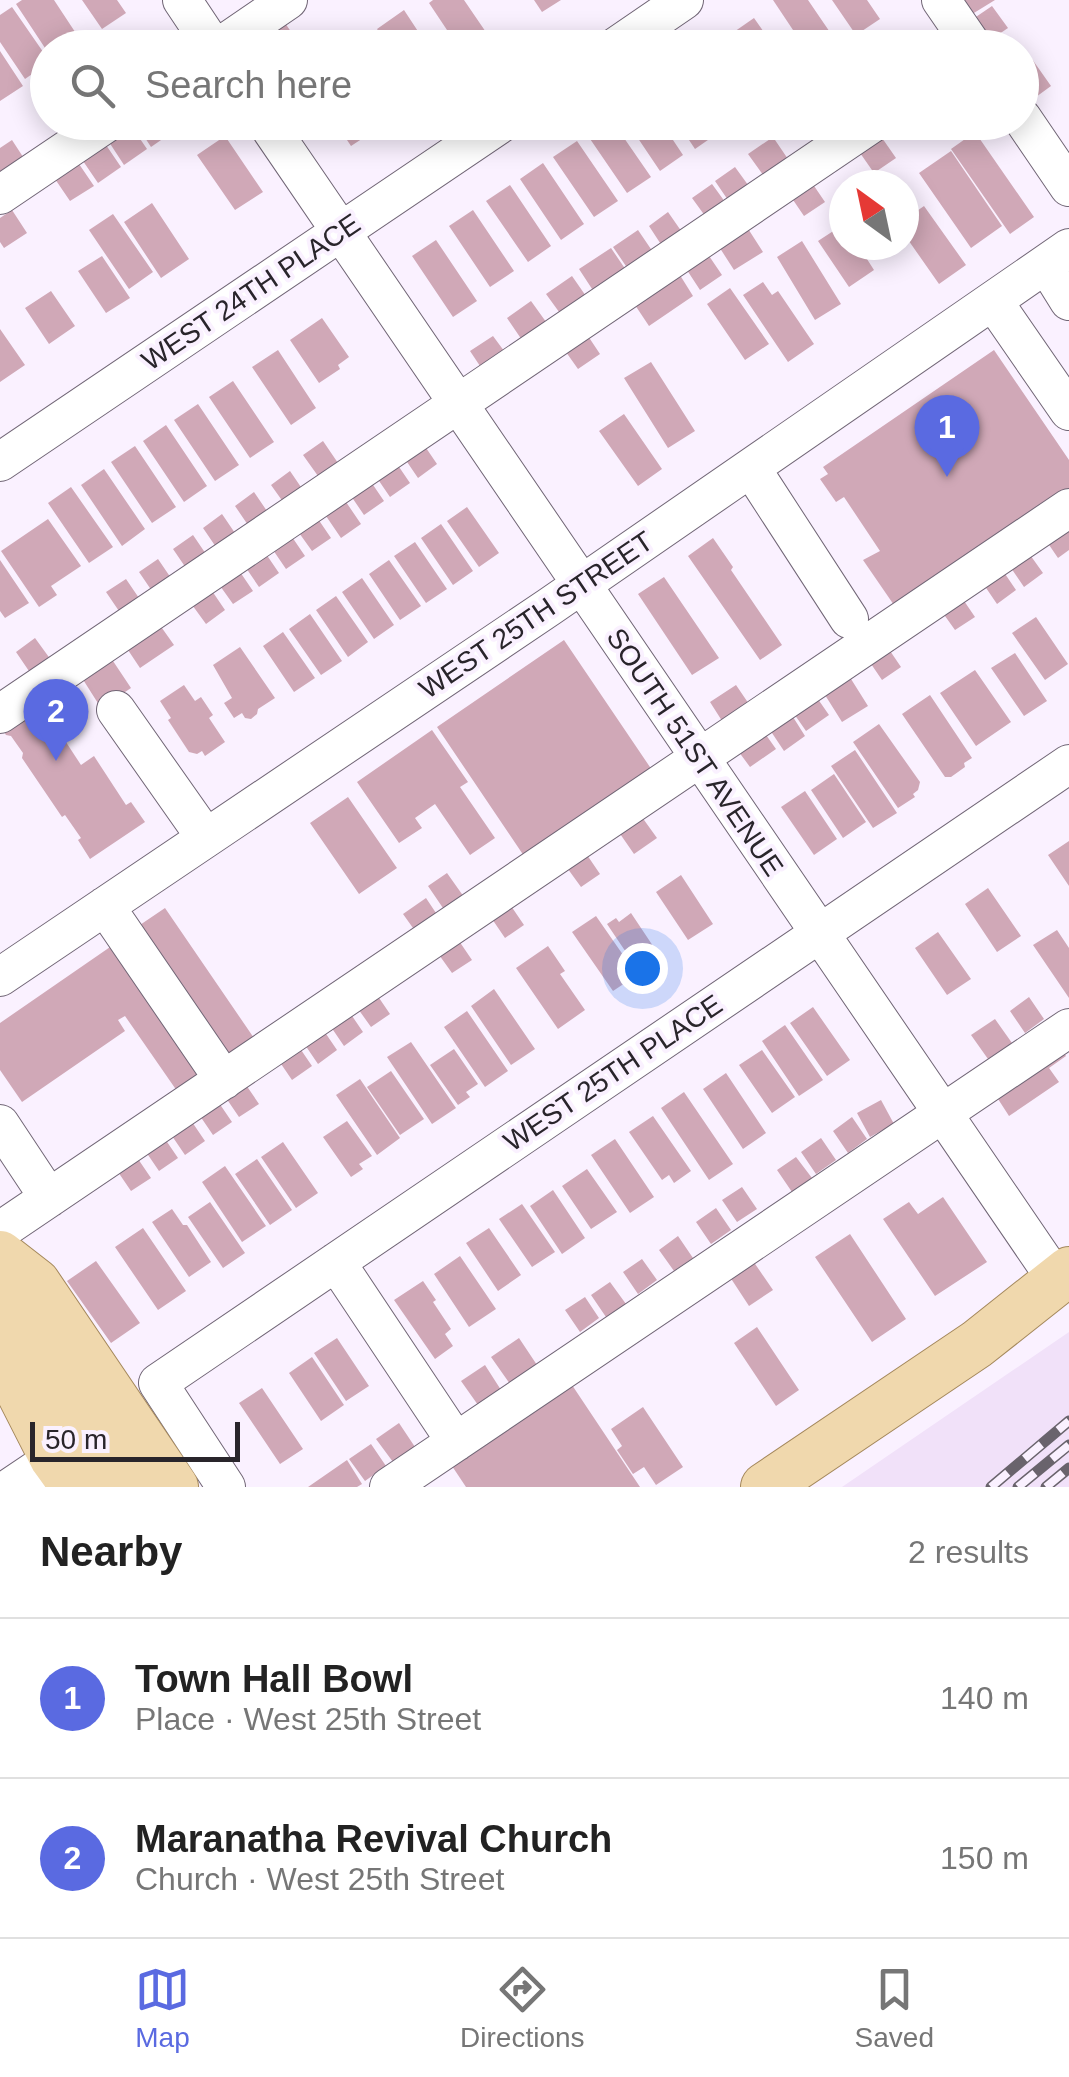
<!DOCTYPE html>
<meta charset="utf-8">
<style>
:root{--surface:#fff;--page:#f2f2f2;--text:#222;--muted:#767676;--line:#e0e0e0;--accent:#5a6ae1}
body{margin:0;font-family:Helvetica,sans-serif;background:var(--page);color:var(--text)}
.compass{position:absolute;left:829px;top:170px;width:90px;height:90px;border-radius:50%;background:var(--surface);box-shadow:0 5px 25px #0003;rotate:327deg}
.scale{position:absolute;left:30px;bottom:25px;width:210px;box-sizing:border-box;padding-left:10px;border:5px solid #29252b;border-top:0;font-size:28px;line-height:35px;white-space:nowrap;color:#29252b;-webkit-text-stroke:8px #faf1ff;paint-order:stroke}
.you{position:absolute;left:642px;top:968px;width:35px;height:35px;margin:-25px;border:8px solid #fff;border-radius:50%;background:#1a73e8;box-shadow:0 0 0 15px #1a73e833}
.badge{display:grid;place-items:center;width:65px;height:65px;border-radius:50%;background:var(--accent);color:#fff;font-size:32px;font-weight:700}
.pin{position:absolute;translate:-50% -82px;filter:drop-shadow(0 2px 5px #0008)}
.pin::after{content:'';position:absolute;top:52px;width:35px;height:30px;background:inherit;clip-path:polygon(0 0,100% 0,50% 100%)}
.list{margin:0;padding:0;list-style:none}
h2{display:flex;justify-content:space-between;align-items:center;height:130px;margin:0;padding:0 40px;font-size:42px}
h2 small{font-size:32px;font-weight:400;color:var(--muted)}
.list li{display:grid;grid-template-columns:65px 1fr auto;gap:30px;align-items:center;box-sizing:border-box;height:160px;padding:0 40px;border-top:2px solid var(--line)}
.list b{display:block;font-size:38px;white-space:nowrap}
.list p{margin:0;font-size:32px;white-space:nowrap;color:var(--muted)}
.list em{font-size:32px;font-style:normal;color:var(--muted)}
.icon{flex:none;width:55px;height:55px;fill:none;stroke:currentColor;stroke-width:2;stroke-linecap:round;stroke-linejoin:round}
.map{position:relative;flex:none;width:1069px;height:1487px;overflow:hidden}
.search{position:absolute;background:var(--surface);box-shadow:0 5px 25px #0003;left:30px;right:30px;top:30px;height:110px;display:flex;align-items:center;gap:25px;box-sizing:border-box;padding:0 35px;border-radius:55px;color:var(--muted);font-size:38px}
.sheet{height:450px;background:var(--surface)}
nav{display:flex;justify-content:space-around;align-items:center;box-sizing:border-box;height:140px;border-top:2px solid var(--line);background:var(--surface);font-size:28px;color:var(--muted)}
nav a{display:grid;justify-items:center;gap:5px}
nav .on{color:var(--accent)}
.map>svg:first-child{display:block}
</style>
<div class="map">
<svg width="1069" height="1487" viewBox="0 0 1069 1487">
<rect width="100%" height="100%" fill="#faf1ff"/>
<path fill="#f1e1f9" d="M1069,1332v155h-227z"/>
<path fill="#d0a8b7" d="M22,0h32l27,41 -10,7h-26l-29,-44z
M82,0h35l9,13 -24,16z
M433,0h31l28,41 -9,7h-24l-30,-45z
M534,0h27l-19,12z
M773,0h35l30,44 -5,4h-28z
M832,0h35l13,19 -24,16z
M958,0h37l-26,16z
M992,6l16,22 -25,17 -16,-22z
M12,7l36,52v4l-23,16 -25,-37v-27z
M404,10l25,38h-39l-13,-19z
M754,18l21,30h-35l-9,-14z
M285,23l15,22 -4,3h-28l-6,-10z
M0,51l23,35 -23,15z
M1032,59l19,27 -26,19 -3,-5v-34z
M139,122h29l6,9 -23,16 -15,-23z
M335,122h38l4,7 -26,17z
M601,122h12l38,55 -24,16 -41,-60z
M627,122h34l22,33 -23,16z
M677,122h34l7,11 -23,16z
M813,122h38l-26,18z
M132,127l15,22 -23,16 -15,-23z
M975,132l59,85 -24,17 -59,-85z
M880,135l16,23 -22,15 -16,-23z
M225,136l38,56 -28,18 -38,-55z
M773,137l17,25 -24,17 -18,-25z
M12,140l15,23 -23,15 -4,-6v-24z
M577,141l41,60 -24,16 -41,-60z
M106,145l15,22 -23,16 -15,-22z
M951,151l51,75 -31,22 -52,-75z
M543,163l41,61 -23,16 -41,-61z
M79,164l15,22 -24,15 -15,-22z
M735,167l16,22 -21,14 -15,-22z
M810,180l15,22 -21,14 -15,-22z
M712,184l16,22 -20,14 -16,-22z
M510,185l41,61 -23,16 -42,-61z
M152,203l37,56 -28,19 -37,-56z
M924,206l42,59 -27,19 -35,-50v-14z
M12,210l15,23 -23,15 -4,-6v-24z
M473,210l41,61 -24,16 -41,-61z
M668,212l16,23 -20,14 -15,-23z
M113,214l40,58 -24,17 -40,-59z
M745,224l18,28 -29,18 -18,-28z
M844,224v21h14l16,25 -25,17 -31,-46z
M638,230l17,25 -25,17 -17,-25z
M436,240l41,61 -24,16 -41,-61z
M802,241l39,63 -26,16 -38,-63z
M611,248l17,25 -32,22 -17,-26z
M705,250l17,25 -22,15 -17,-26z
M102,256l28,42 -24,15 -28,-42z
M678,272l15,24 -44,30 -16,-24z
M572,276l16,23 -26,17 -16,-22z
M763,282l9,13 6,-4 36,53 -26,18 -45,-67z
M730,288l39,56 -24,16 -38,-56z
M51,291l24,35 -26,18 -24,-36z
M531,301l18,25 -25,17 -17,-25z
M322,318l27,39 -11,8 2,4 -21,14 -29,-43z
M0,329l25,36 -25,17z
M584,330l16,24 -22,15 -17,-24z
M493,336l17,23 -24,16 -16,-24z
M278,350l38,58 -25,17 -39,-58z
M994,350l75,110v29l-173,119 -33,-48 17,-9 -36,-54 -8,5 -16,-23 8,-5 -5,-7z
M651,362l44,69 -27,17 -44,-70z
M233,381l41,61 -24,16 -41,-61z
M198,404l41,61 -24,16 -41,-61z
M624,414l38,55 -24,17 -39,-55z
M166,425l41,61 -23,16 -41,-61z
M323,441l15,22 -20,13 -15,-21z
M422,442l15,22 -19,14 -15,-22z
M135,446l41,61 -24,16 -41,-61z
M395,461l15,22 -20,14 -15,-22z
M104,469l41,60 -23,17 -41,-61z
M290,471l15,22 -19,13 -15,-21z
M369,479l15,22 -20,14 -15,-22z
M71,487l42,60 -24,16 -41,-60z
M254,492l15,22 -19,14 -15,-22z
M346,502l15,22 -20,14 -15,-22z
M467,507l32,46 -20,14 -32,-46z
M222,514l15,22 -19,14 -15,-22z
M316,516l15,22 -19,13 -15,-21z
M48,519l33,47 -30,20 6,9 -18,12 -38,-56z
M1063,523l6,9v18l-11,8 -15,-22z
M441,524l32,47 -20,14 -32,-47z
M290,534l15,22 -19,13 -15,-22z
M193,535l15,22 -20,14 -15,-22z
M713,538l20,29 -2,3 51,75 -22,15 -72,-104z
M415,542l32,47 -21,14 -32,-47z
M264,551l15,22 -20,14 -15,-22z
M1028,552l15,21 -19,14 -15,-22z
M158,559l15,22 -19,13 -15,-22z
M0,560l29,43 -24,15 -5,-7z
M389,560l32,46 -21,14 -31,-46z
M1001,568l15,22 -19,14 -15,-22z
M238,569l15,22 -20,13 -15,-21z
M664,577l55,81 -27,17 -54,-81z
M362,578l32,47 -20,14 -32,-47z
M126,579l15,22 -20,13 -15,-22z
M210,588l15,22 -19,14 -16,-22z
M960,595l15,22 -20,13 -15,-21z
M336,596l32,46 -20,15 -32,-47z
M310,614l32,47 -21,14 -32,-46z
M1036,617l32,47 -23,16 -33,-47z
M157,621l17,24 -34,23 -16,-24z
M283,632l32,46 -21,14 -31,-46z
M35,638l16,22 -20,14 -15,-22z
M564,640l90,133 -128,86 -89,-132z
M886,645l15,22 -19,13 -15,-22z
M240,647l35,51 -17,11 -1,5 -6,5 -6,-1 -3,-5 -8,5 -10,-15 8,-5 -19,-33z
M1015,653l32,48 -23,15 -33,-48z
M111,658l20,30 -30,20 -19,-30z
M975,670l36,52 -35,24 -36,-53z
M846,671l22,35 -26,16 -22,-35z
M184,685l11,16 6,-4 12,18 -4,3 16,24 -20,14 -3,-5 -5,3 -8,-2 -21,-32 3,-2 -11,-17z
M736,685l15,22 -27,17 -14,-22z
M813,692l16,23 -23,16 -16,-23z
M930,695l42,63 -8,5 1,4 -14,10h-6l-43,-63z
M38,708l9,13 -6,5 9,13 10,-6 21,32 13,-9 32,49 5,-3 14,20 -55,37 -12,-19 3,-2 -16,-23 -3,2 -40,-59 1,-5 -12,-17 -5,-1 -6,-9z
M788,709l17,27 -21,15 -18,-27z
M879,724l41,58 -2,8 -5,4 2,3 -17,11 -45,-66z
M759,725l17,24 -26,18 -17,-23z
M432,730l36,52 -8,5 35,51 -25,17 -35,-51 -20,14 7,10 -23,15 -42,-61z
M855,750l42,63 -24,15 -42,-62z
M834,774l32,48 -23,16 -32,-48z
M805,791l32,48 -23,16 -33,-48z
M348,797l49,71 -38,26 -49,-71z
M639,813l18,25 -23,16 -18,-26z
M1069,841v45l-21,-31z
M585,852l15,22 -19,13 -16,-22z
M447,873l17,24 -19,14 -17,-25z
M681,875l32,49 -25,16 -32,-48z
M988,888l33,48 -24,16 -32,-48z
M426,898l14,21 -22,16 -15,-21z
M509,903l15,22 -19,13 -15,-22z
M165,908l91,133 -30,21 -92,-133z
M631,913l32,48 -21,15 -35,-52 9,-6 3,4z
M596,916l41,59 -24,16 -41,-59z
M1057,930l12,18v50l-36,-53z
M938,932l33,47 -24,16 -32,-47z
M457,938l15,22 -20,13 -15,-21z
M113,945l88,129 -24,17 -52,-75 -7,4 7,11 -103,71 -22,-32v-47z
M548,946l17,25 -5,3 25,36 -27,19 -42,-61z
M494,989l41,60 -24,16 -40,-59z
M375,992l15,22 -19,13 -15,-21z
M1029,997l15,22 -19,14 -15,-22z
M813,1007l37,53 -23,16 -37,-53z
M348,1010l15,22 -19,14 -15,-22z
M467,1011l41,60 -23,16 -41,-60z
M995,1019l17,24 -24,16 -17,-24z
M785,1025l38,55 -24,16 -37,-55z
M322,1028l15,22 -19,14 -15,-22z
M1055,1040l11,16 -17,12 10,14 -50,34 -20,-31z
M411,1042l45,66 -24,16 -45,-67z
M297,1044l15,22 -20,14 -15,-22z
M454,1049l24,35 -12,8 4,5 -12,8 -28,-40z
M762,1050l33,47 -23,16 -33,-48z
M391,1071l33,48 -24,16 -33,-48z
M726,1073l40,60 -23,16 -40,-60z
M360,1079l40,59 -23,17 -41,-60z
M244,1082l15,22 -20,13 -15,-22z
M684,1092l49,72 -24,16 -48,-72z
M217,1100l15,22 -19,13 -15,-22z
M881,1100l13,24 -24,13 -13,-24z
M653,1116l38,55 -17,12 -5,-8 -7,5 -33,-48z
M852,1117l15,22 -19,14 -15,-22z
M190,1119l15,22 -20,14 -15,-22z
M347,1121l25,35 -13,8 4,5 -12,8 -28,-40z
M163,1136l15,22 -19,13 -15,-22z
M821,1138l15,22 -20,14 -15,-22z
M615,1139l39,58 -24,16 -39,-58z
M283,1142l35,51 -22,15 -35,-51z
M136,1156l15,22 -20,13 -15,-22z
M796,1157l16,21 -20,14 -15,-22z
M257,1159l35,51 -22,15 -35,-51z
M225,1166l41,60 -24,16 -40,-60z
M587,1169l30,43 -26,17 -29,-43z
M742,1187l15,22 -20,13 -15,-22z
M553,1190l32,48 -23,16 -32,-48z
M943,1197l44,65 -52,34 -52,-77 26,-17 9,12z
M210,1202l35,51 -22,15 -35,-51z
M522,1204l33,48 -23,15 -33,-48z
M716,1208l15,22 -20,14 -15,-22z
M172,1209l11,16h4l24,37 -22,15 -37,-55z
M143,1228l43,63 -28,19 -43,-63z
M489,1228l32,47 -23,16 -32,-48z
M850,1234l56,85 -34,23 -57,-85z
M678,1236l15,22 -19,13 -15,-21z
M460,1256l36,53 -27,18 -35,-53z
M751,1258l22,32 -24,16 -21,-32z
M642,1259l15,21 -19,14 -15,-22z
M96,1261l44,62 -29,20 -44,-62z
M423,1281l13,19 -3,2 18,27 -6,5 8,12 -18,13 -41,-59z
M610,1282l16,22 -20,13 -15,-22z
M585,1297l14,21 -19,14 -15,-22z
M757,1327l42,63 -23,16 -42,-63z
M337,1338l32,48 -23,15 -32,-48z
M519,1338l18,27 -27,19 -19,-27z
M312,1357l32,48 -23,16 -32,-48z
M485,1365l16,25 -23,15 -17,-24z
M572,1385l68,102h-174l-22,-33z
M262,1388l41,61 -23,15 -41,-61z
M643,1407l40,60 -27,18 -12,-18 -11,7 -16,-24 5,-4 -11,-17z
M399,1423l16,24 -22,15 -17,-23z
M371,1444l15,22 -21,15 -16,-22z
M347,1460l15,24 -5,3h-49z"/>
<g fill="none" stroke-linecap="round" stroke-linejoin="round">
<g stroke="#716676" stroke-width="40">
<path id="minor" d="M182,0l32,48
M941,0l33,48
M218,48l70,-48
M614,48l70,-48
M1022,118l47,69
M266,122l792,1160
M0,195l108,-73
M1046,264l23,37
M993,301l76,110
M0,462l503,-340
M751,468l98,151
M116,710l90,128
M0,714l874,-592
M105,906l119,174
M0,977l549,-370 520,-359
M0,1124l49,74
M0,1231l1069,-723
M336,1262l120,180
M11,1487l43,-29
M226,1487l-68,-104 911,-619
M389,1487l680,-459"/>
</g>
<g stroke="#a4885c" stroke-width="50">
<path id="major" d="M0,1255l36,28 138,204
M0,1300l126,187
M1,1331v23l53,104 21,29
M765,1487l212,-143 92,-73"/>
</g>
<use href="#minor" stroke="#fff" stroke-width="38"/>
<use href="#major" stroke="#f0d8ad" stroke-width="48"/>
<g stroke="#69636c" stroke-width="11">
<path id="rail" d="M991,1487l78,-66
M1018,1487l51,-42
M1046,1487l23,-19"/>
</g>
<use href="#rail" stroke="#faf1ff" stroke-width="8" stroke-dasharray="22" stroke-linecap="butt"/>
</g>
<g text-anchor="middle" dominant-baseline="central" stroke-width="8" stroke-linejoin="round" paint-order="stroke">
<g font-size="28" fill="#29252b" stroke="#faf1ff">
<text transform="translate(251 292) rotate(-34)">WEST 24TH PLACE</text>
<text transform="translate(536 615) rotate(-34)">WEST 25TH STREET</text>
<text transform="translate(695 752) rotate(56)">SOUTH 51ST AVENUE</text>
<text transform="translate(613 1073) rotate(-34)">WEST 25TH PLACE</text>
</g>
</g>
</svg>
<svg class="compass" viewBox="-18 -18 36 36"><path d="M0-13l5 13h-10z" fill="#e53935"/><path d="M0 13l5-13h-10z" fill="#767676"/></svg>
<div class="scale">50 m</div>
<div class="you"></div>
<div class="pin badge" style="left:947px;top:477px">1</div>
<div class="pin badge" style="left:56px;top:761px">2</div>
<div class="search"><svg class="icon" aria-label="search" viewBox="0 0 24 24"><circle cx="10" cy="10" r="6"/><path d="M15 15l6 6"/></svg>Search here</div>
</div>
<section class="sheet">
<h2>Nearby<small>2 results</small></h2>
<ul class="list">
<li><span class="badge">1</span><div><b>Town Hall Bowl</b><p>Place · West 25th Street</p></div><em>140 m</em></li>
<li><span class="badge">2</span><div><b>Maranatha Revival Church</b><p>Church · West 25th Street</p></div><em>150 m</em></li>
</ul>
</section>
<nav>
<a class="on"><svg class="icon" aria-label="map" viewBox="0 0 24 24"><path d="M3 6l6-2 6 2 6-2v14l-6 2-6-2-6 2zM9 4v14M15 6v14"/></svg>Map</a>
<a><svg class="icon" aria-label="directions" viewBox="0 0 24 24"><path d="M12 3l9 9-9 9-9-9zM9 14v-3h6M13 9l2 2-2 2"/></svg>Directions</a>
<a><svg class="icon" aria-label="saved" viewBox="0 0 24 24"><path d="M7 4h10v16l-5-4-5 4z"/></svg>Saved</a>
</nav>
